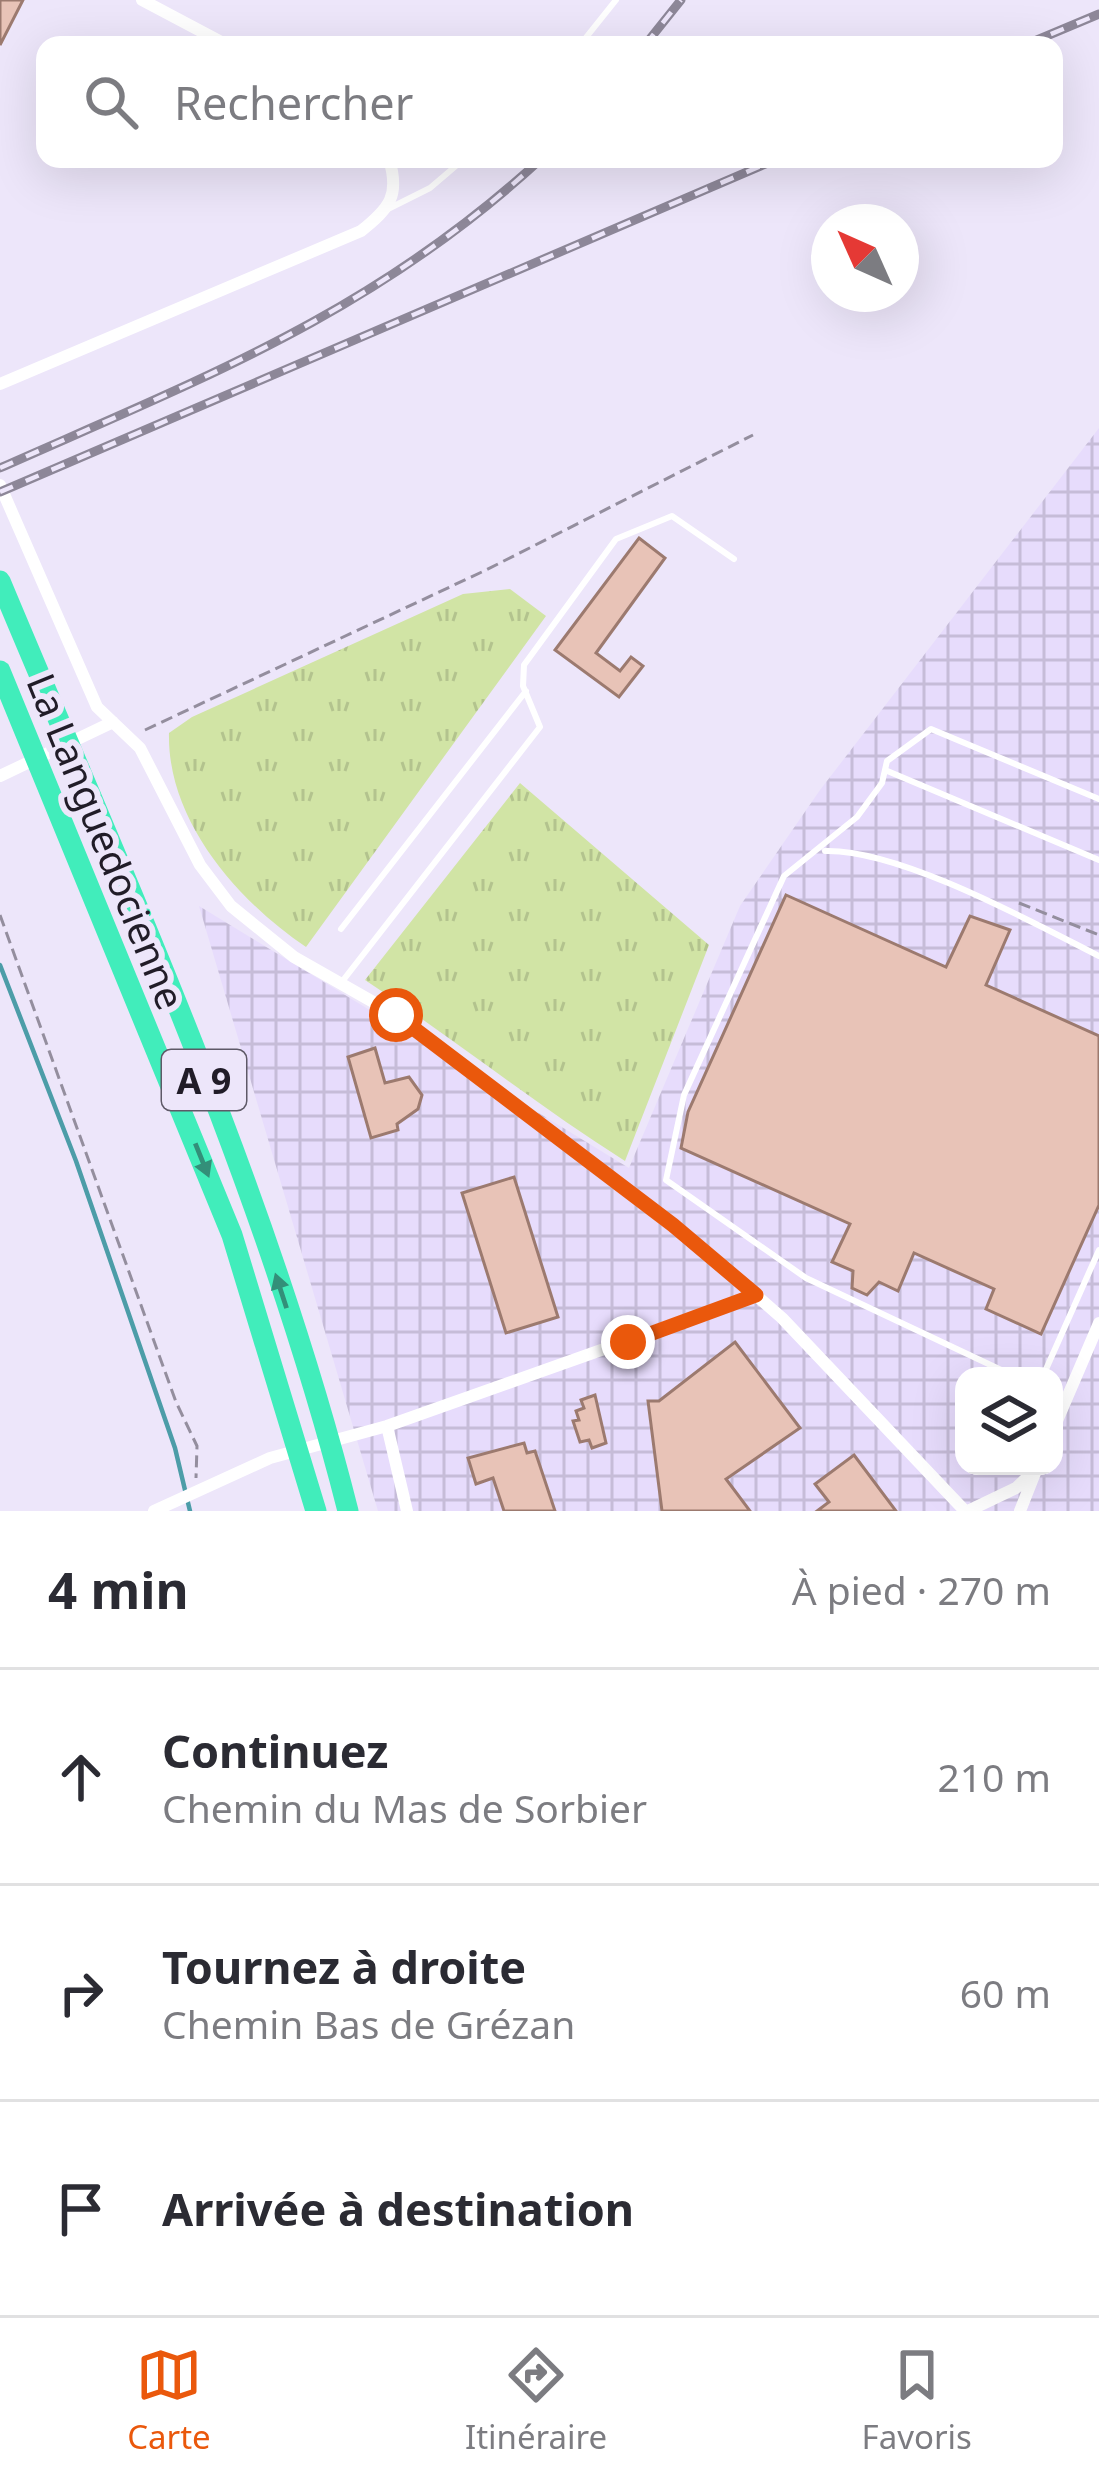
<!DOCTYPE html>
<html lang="fr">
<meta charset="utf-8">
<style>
:root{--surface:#fff;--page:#f2f2f3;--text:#2b2b33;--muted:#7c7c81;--line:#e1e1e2;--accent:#ea580c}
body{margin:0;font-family:"Noto Sans",sans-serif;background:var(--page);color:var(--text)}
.controls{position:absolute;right:36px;bottom:36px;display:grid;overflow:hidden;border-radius:24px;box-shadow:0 12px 48px #0002}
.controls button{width:108px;height:108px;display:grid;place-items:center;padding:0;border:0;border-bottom:3px solid var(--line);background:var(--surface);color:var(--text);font:60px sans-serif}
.compass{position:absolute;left:811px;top:204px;width:108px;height:108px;border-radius:50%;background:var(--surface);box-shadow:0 12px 48px #0002;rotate:315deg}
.stop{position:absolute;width:36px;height:36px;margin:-27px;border:9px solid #ea580c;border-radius:50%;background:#fff}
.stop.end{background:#ea580c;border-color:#fff;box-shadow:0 3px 12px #0008}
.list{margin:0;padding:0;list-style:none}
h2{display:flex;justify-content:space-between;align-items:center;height:156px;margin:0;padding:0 48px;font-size:51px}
h2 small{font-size:39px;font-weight:400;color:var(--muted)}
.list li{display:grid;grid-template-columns:78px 1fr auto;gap:36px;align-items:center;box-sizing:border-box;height:216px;padding:0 48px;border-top:3px solid var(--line)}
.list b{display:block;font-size:45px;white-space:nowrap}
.list p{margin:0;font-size:39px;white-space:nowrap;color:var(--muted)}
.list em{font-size:39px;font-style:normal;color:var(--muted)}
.icon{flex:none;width:66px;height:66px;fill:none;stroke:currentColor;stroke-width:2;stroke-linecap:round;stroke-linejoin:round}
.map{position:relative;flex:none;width:1099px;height:1511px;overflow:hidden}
.search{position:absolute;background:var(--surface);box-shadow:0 12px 48px #0002;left:36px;right:36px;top:36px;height:132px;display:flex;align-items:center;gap:30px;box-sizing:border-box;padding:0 42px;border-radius:24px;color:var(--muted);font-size:45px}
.sheet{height:804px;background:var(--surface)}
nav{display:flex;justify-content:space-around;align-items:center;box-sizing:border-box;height:168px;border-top:3px solid var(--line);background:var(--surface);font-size:33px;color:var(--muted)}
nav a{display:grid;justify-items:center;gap:6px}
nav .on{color:var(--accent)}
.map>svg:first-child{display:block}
</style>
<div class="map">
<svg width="1099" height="1511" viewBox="0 0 1099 1511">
<defs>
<pattern id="industrial-grid" width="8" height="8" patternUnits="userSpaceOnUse" patternTransform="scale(3)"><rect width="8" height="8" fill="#e7dcfc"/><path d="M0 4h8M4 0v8" fill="none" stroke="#c6bcd8"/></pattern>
<pattern id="grass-tufts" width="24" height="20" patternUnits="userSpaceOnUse" patternTransform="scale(3)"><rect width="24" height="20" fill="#d1e4a5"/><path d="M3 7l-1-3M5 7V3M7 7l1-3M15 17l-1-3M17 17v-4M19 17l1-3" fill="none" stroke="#b3c38e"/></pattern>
</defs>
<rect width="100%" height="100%" fill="#ede6fa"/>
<path fill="url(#industrial-grid)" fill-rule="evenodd" d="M1099,428v1083h-721l-179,-605 430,262 111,-262 80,-116zM964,1376h90v90h-90z"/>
<path fill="url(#grass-tufts)" d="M510,589l36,27 -240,331c-68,-46 -139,-126 -137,-214l23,-16 271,-123z
M520,783l189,162 -84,216c-90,-57 -172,-123 -260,-181z"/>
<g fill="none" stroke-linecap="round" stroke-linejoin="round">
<path stroke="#4c9da8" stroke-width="4.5" d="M0,965l76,196 99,287 15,63"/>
</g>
<path fill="#e8c3b7" stroke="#9c7a6f" stroke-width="3" d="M0,0h23l-23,45z
M639,538l26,20 -69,95 24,18 11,-14 12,9 -24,31 -64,-47z
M786,895l160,72 24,-51 40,14 -24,55 113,51v169l-58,129 -55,-25 8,-20 -80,-36 -16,38 -19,-9 -12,13 -15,-7 1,-17 -21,-9 18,-38 -169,-76 7,-36z
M375,1048l10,35 24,-6 13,18 -4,14 -21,15 1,6 -27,8 -23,-81z
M514,1177l44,140 -52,16 -44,-140z
M735,1342l65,86 -74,51 24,32h-88l-14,-110h11z
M595,1395l11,48 -14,5 -3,-8 -9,2 -7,-21 6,-1 -3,-9 8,-3 -3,-8z
M524,1443l3,10 8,-2 20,60h-51l-11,-33 -17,6 -8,-26z
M854,1455l42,56h-79l12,-9 -14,-18z"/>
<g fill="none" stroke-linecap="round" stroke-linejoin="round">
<path stroke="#948e9e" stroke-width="3" stroke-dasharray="12 6" stroke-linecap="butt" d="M145,730l341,-160 267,-135
M1019,903l80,32
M0,915l176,487 21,44 -1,32"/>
<path stroke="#fff" stroke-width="6" d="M580,45l36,-45
M388,209l42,-21 34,-29
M885,770l214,90
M825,851c74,-2 205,70 274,105
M341,929l185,-238
M341,983l199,-256 -17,-41 1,-21 92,-126 56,-23 62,43
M1014,1376l-208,-98 -140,-98 18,-85 100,-219 73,-59 25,-34 5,-22 44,-32 168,70
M1043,1376l56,-126"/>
<path stroke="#fff" stroke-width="12" d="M142,0l85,45
M0,384l361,-153c29,-23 39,-36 28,-72
M0,485l97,222 43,41 60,117 31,41 63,51 102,58 313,239 73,64 183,193
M0,776l113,-54
M387,1426l20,85
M1054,1428l45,-105
M154,1511l116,-53 117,-32 369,-131
M968,1511l48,-23 20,-19
M1020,1511l15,-38"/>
<path stroke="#41edbb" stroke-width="21" d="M0,581c127,304 267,610 348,930
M0,671l232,564 84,276"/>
<g stroke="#8d8798" stroke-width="9">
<path id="rail" d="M645,45l36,-45
M1025,45l74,-31
M0,468c203,-90 374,-155 541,-309
M0,492l777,-333"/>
</g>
<use href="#rail" stroke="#ede6fa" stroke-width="4.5" stroke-dasharray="14" stroke-linecap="butt"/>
</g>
<defs><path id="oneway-solid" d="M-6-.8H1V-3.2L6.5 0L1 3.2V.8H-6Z" transform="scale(3)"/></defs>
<g fill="#338f79">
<use href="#oneway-solid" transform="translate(202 1160) rotate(68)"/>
<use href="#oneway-solid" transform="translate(281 1291) rotate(-108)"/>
</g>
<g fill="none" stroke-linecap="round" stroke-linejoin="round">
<path stroke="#ea580c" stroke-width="15" d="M396,1015l277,210 83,70 -128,47"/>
</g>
<g text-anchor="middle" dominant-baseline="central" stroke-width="12" stroke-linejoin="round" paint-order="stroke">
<rect fill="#ede6fa" stroke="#5e5967" stroke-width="3" x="162" y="1050" width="84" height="60" rx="9"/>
<g font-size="36" font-weight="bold" fill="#211c28">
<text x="204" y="1080">A 9</text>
</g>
<g font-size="39" fill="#211c28" stroke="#ede6fa">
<text transform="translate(107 841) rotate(68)">La Languedocienne</text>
</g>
</g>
</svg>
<div class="controls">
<button><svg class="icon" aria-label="layers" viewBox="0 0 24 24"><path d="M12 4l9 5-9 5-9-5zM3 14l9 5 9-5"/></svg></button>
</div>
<svg class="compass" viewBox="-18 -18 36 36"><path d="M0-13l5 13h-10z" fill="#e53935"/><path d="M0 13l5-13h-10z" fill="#7c7c81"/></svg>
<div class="stop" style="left:396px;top:1015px"></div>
<div class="stop end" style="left:628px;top:1342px"></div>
<div class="search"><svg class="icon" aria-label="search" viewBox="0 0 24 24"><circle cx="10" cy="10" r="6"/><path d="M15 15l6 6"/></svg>Rechercher</div>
</div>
<section class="sheet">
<h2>4 min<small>À pied · 270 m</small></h2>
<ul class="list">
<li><svg class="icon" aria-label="ahead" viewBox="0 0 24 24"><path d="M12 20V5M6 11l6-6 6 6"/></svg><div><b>Continuez</b><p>Chemin du Mas de Sorbier</p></div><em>210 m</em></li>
<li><svg class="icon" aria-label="right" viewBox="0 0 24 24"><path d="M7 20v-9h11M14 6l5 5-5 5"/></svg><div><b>Tournez à droite</b><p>Chemin Bas de Grézan</p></div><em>60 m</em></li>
<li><svg class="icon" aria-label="arrive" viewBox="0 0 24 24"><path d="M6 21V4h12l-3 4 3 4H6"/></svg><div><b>Arrivée à destination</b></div></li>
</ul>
</section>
<nav>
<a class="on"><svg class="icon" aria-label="map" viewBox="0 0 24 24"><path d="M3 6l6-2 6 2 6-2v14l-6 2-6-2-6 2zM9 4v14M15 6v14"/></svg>Carte</a>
<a><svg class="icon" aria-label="directions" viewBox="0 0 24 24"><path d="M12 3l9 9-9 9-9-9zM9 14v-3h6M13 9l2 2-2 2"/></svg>Itinéraire</a>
<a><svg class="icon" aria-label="saved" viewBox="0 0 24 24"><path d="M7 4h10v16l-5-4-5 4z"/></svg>Favoris</a>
</nav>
